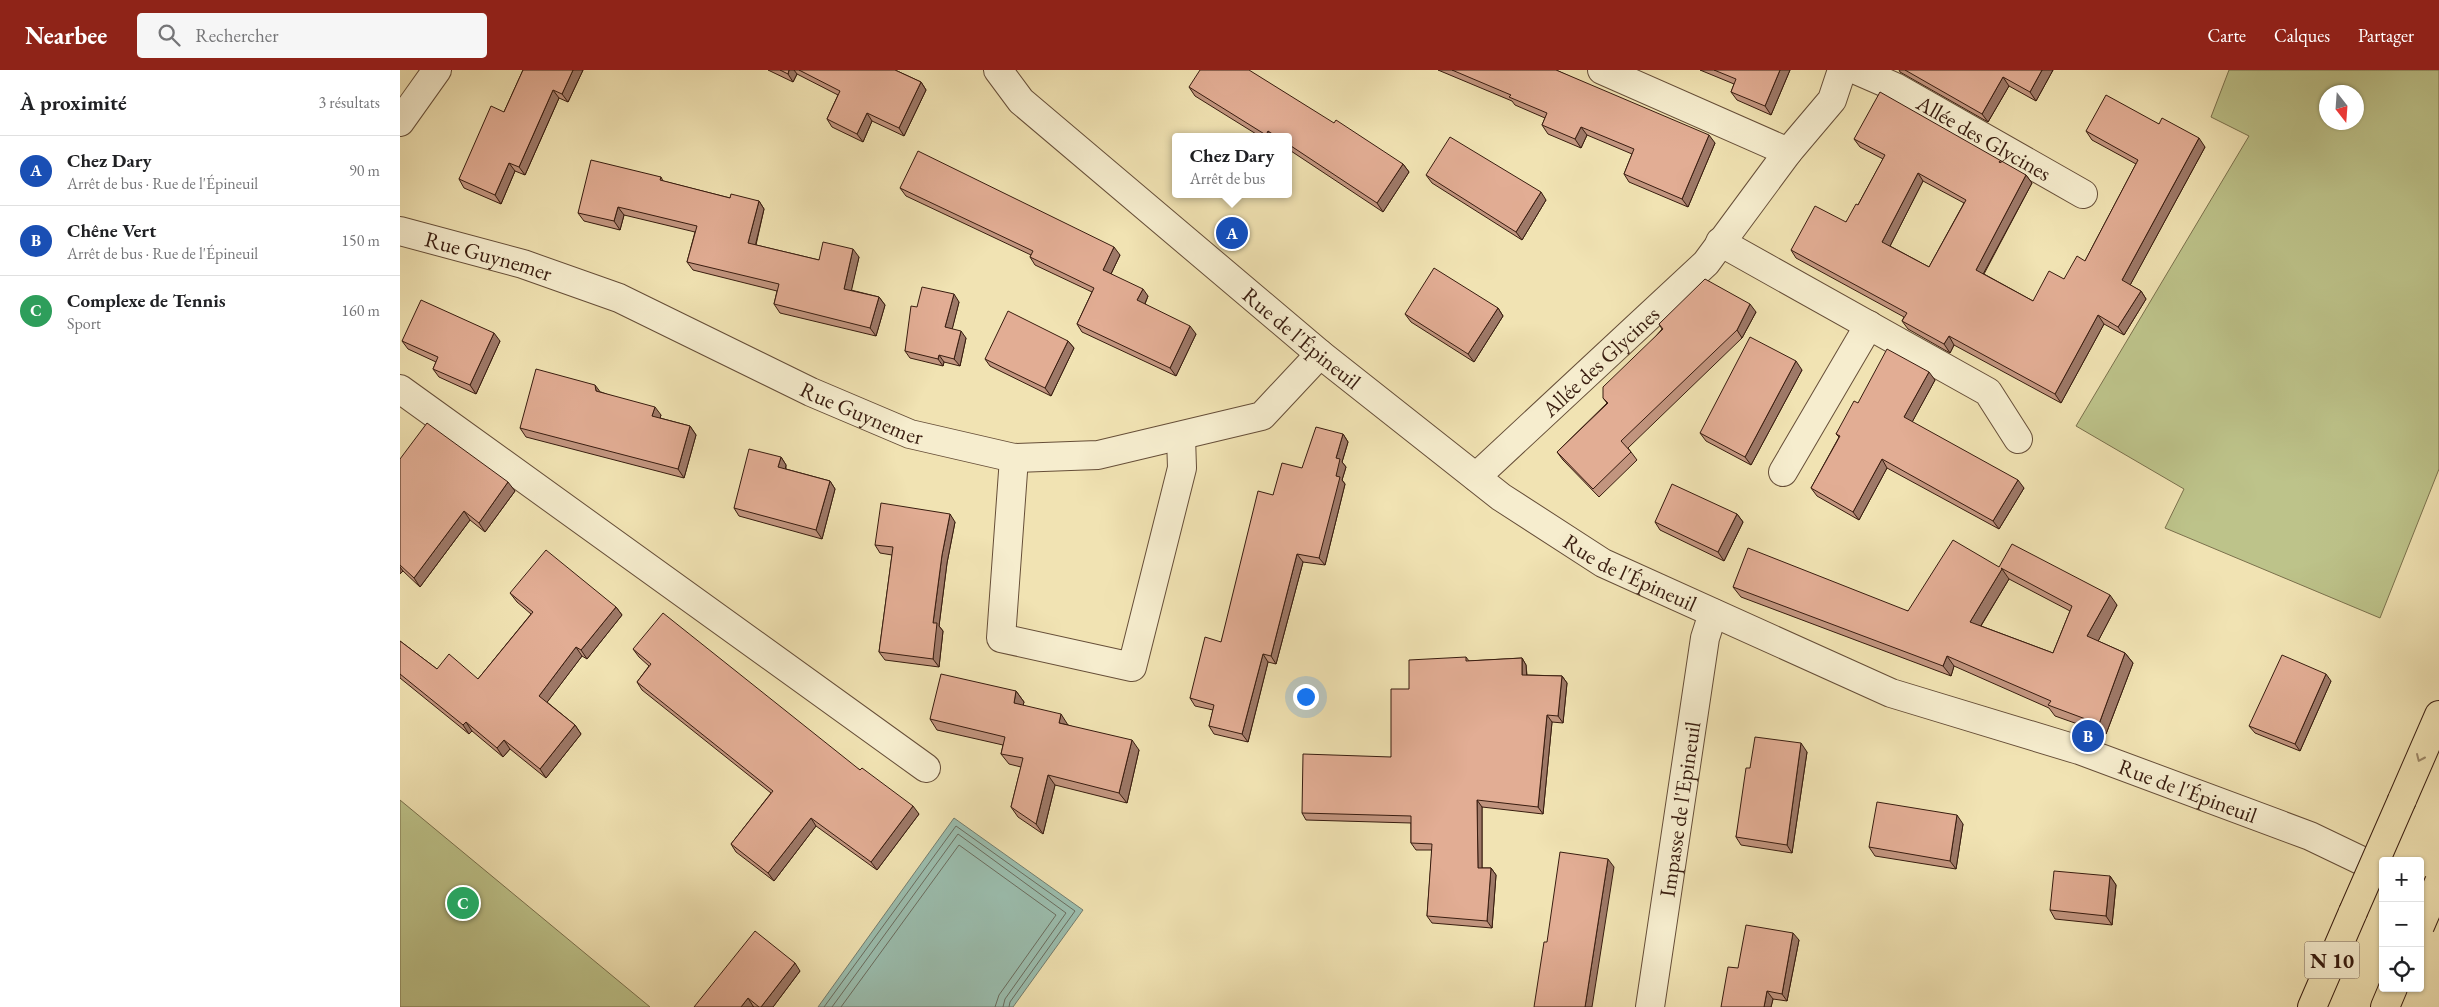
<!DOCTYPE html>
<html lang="fr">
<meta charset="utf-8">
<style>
:root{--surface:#fff;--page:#f6f6f6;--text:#202124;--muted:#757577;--line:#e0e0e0;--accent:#8f2418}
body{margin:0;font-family:"EB Garamond",serif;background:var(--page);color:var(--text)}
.controls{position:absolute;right:15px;bottom:15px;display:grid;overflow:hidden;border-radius:5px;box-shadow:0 1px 4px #0004}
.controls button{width:45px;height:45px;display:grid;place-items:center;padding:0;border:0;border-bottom:1px solid var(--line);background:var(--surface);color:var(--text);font:25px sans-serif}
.compass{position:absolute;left:1919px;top:15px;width:45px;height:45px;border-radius:50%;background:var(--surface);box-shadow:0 1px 4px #0004;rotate:163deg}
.you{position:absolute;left:905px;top:626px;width:18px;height:18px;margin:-12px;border:4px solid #fff;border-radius:50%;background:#1a73e8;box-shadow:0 0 0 8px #1a73e833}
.badge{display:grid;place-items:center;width:32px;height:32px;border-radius:50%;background:var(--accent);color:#fff;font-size:16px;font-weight:700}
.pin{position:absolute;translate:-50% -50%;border:2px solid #fff;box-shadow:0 1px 5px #0006}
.popup{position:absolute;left:772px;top:63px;width:120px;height:65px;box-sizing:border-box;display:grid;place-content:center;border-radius:5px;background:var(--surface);filter:drop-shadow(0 1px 4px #0005);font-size:16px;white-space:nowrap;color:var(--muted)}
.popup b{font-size:19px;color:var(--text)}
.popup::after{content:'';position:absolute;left:50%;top:100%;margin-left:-10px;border:10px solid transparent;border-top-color:var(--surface)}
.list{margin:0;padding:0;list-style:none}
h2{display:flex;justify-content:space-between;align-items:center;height:65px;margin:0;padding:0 20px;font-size:21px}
h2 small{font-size:16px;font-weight:400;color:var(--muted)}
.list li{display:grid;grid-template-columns:32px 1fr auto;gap:15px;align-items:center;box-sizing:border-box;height:70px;padding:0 20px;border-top:1px solid var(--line)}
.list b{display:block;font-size:19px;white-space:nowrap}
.list p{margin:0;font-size:16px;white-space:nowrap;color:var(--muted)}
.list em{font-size:16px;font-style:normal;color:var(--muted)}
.icon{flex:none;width:28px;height:28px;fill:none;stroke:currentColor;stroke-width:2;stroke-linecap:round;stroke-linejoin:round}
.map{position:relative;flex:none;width:2039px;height:937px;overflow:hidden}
header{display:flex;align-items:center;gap:30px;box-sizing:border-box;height:70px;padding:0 25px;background:var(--accent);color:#fff}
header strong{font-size:24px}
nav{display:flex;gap:28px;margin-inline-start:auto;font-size:18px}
.search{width:350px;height:45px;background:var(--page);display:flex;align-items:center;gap:12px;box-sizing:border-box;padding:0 18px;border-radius:5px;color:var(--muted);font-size:19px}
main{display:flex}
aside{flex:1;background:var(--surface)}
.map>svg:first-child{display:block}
</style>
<header>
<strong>Nearbee</strong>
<div class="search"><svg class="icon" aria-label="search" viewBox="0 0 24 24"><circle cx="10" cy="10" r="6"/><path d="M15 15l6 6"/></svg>Rechercher</div>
<nav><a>Carte</a><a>Calques</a><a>Partager</a></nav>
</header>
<main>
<aside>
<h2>À proximité<small>3 résultats</small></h2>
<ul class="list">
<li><span class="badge" style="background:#1a4fb4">A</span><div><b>Chez Dary</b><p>Arrêt de bus · Rue de l'Épineuil</p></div><em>90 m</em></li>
<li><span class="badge" style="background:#1a4fb4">B</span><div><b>Chêne Vert</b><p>Arrêt de bus · Rue de l'Épineuil</p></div><em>150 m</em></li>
<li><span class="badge" style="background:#2e9e5b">C</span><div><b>Complexe de Tennis</b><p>Sport</p></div><em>160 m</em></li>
</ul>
</aside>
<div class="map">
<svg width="2039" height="937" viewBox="0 0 2039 937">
<rect width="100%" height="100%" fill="#f1e3b3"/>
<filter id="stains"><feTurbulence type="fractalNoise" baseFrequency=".004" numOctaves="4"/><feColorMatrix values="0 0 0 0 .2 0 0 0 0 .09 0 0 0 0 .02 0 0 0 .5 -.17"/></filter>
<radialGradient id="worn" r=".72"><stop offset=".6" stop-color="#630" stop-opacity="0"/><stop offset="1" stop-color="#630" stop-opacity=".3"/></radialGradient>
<path fill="#bdc38a" stroke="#7a704c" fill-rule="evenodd" d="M1829,0h210v399l-59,149 -215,-90 19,-39 -108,-63 173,-290 -38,-19zM1956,22v30h-30v-30z
M0,730l250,207h-250z"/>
<path fill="#9bbeaf" stroke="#737d6f" d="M554,748l129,92 -70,97h-195z"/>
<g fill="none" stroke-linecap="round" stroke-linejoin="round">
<path stroke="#6a6d5f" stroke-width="1" d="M424,937l132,-181 119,85 -65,91 -1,5
M432,937l126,-173 108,79 -61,86 -2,8
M441,937l118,-162 97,70 -57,80 -4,12"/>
<g stroke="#664e38" stroke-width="30">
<g id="minor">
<path id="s1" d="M598,0l23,31 299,253 181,143 102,66 288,130 188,57 231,86 73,35"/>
<path d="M1202,0l186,82"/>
<path id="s2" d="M1456,0l39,17 188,107"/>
<path d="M0,52l37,-52"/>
<path id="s3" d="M0,161l123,33 96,34 192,94 99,42 104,24 84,-3 164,-39 58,-62"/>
<path d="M1320,172l268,150 30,47"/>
<path d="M0,319l526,379"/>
<path d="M614,388l-13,180 131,29 50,-199 -1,-31"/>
<path d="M1383,402l86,-147"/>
<path id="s4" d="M1076,407l230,-214 82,-111 44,-52 10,-30"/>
<path id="s5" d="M1250,937l55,-369 8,-25"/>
</g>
</g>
<g stroke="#381c0f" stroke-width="30">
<path id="highway" d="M2002,730l37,-85
M1912,937l41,-95
M1985,937l8,-19"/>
</g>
<use href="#minor" stroke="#f6edce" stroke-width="28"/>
<use href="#highway" stroke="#f1e3b3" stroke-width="28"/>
<g stroke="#381c0f" stroke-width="30" stroke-linecap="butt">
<path id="highway-bridge" d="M1953,842l49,-112
M2020,856l19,-44"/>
</g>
<use href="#highway-bridge" stroke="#f1e3b3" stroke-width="28"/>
</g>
<path fill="#c2957f" stroke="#381c0f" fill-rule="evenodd" d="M123,0h60l-15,32 -9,-4 -34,77 -10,-4 -14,33 -37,-16 -5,-9 45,-67z
M368,0h127l26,12 5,8 -22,46 -32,-15 -9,21 -31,-15 -5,-8 11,-24 -41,-21 -4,8z
M1038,0h118l159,73 -27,64 -59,-25 -5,-8 8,-20 -45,-19 -6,13 -33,-14 -6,-9 3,-7 -30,-13 -3,-4z
M1300,0h90l-19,45 -34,-15 -6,-8 3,-8z
M1499,0h154l-17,31 -27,-15 -21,36 -88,-50z
M789,17l214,77 6,8 -26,40 -95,-63v-12h-27l-66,-41z
M1759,54l46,23 -75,138 11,6 5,8 -22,36 -20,-11 -43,79 -107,-58 -4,8 -42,-24 -6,-8 2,-4 -108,-59 -5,-8 55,-28 12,-17 25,-46 -23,-12 -6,-8 172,36 6,8 -48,91 49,27 31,-22 21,-18 51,-97 -44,-24 -6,-9zM1523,111l41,22 -35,64 -39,-21z
M1026,105l120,25 -24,40 -90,-57z
M261,107l2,4 67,17 29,3 5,8 -8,36 63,15 40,-3 -8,33 28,7 6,8 -9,31 -96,-23 -6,-9 3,-13 -84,-21 -6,-8 8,-30 -71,-17 -4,15 -36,-9 -6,-8z
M500,118l220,67 -9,19 37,22 -3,8 51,30 -20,42 -94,-44 -5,-8 15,-32 -57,-27 -5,-8 1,-2 -125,-59z
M559,232l-7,27 14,9 -6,28 -16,-4 -1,4 -33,-8 -5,-7 12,-44z
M1098,238l5,8 -29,46 -63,-40 -6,-8z
M1356,242l-14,26 -114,110 9,12 -38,37 -36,-37 -6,-8 50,-49 -4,-5 59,-69 -3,-5z
M2,271h98l-24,53 -37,-17 -6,-8 3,-7 -28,-13z
M668,271l6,7 -23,48 -61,-30 -5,-7z
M1402,300l-51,95 -45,-24 -6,-8z
M1535,310l-23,42 112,66 -25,41 -112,-61 -28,52 -42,-24 -6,-8 28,-51 -3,-3 22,-31z
M201,322l60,23 -1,3 30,8 6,9 -12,43 -158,-41 -6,-9z
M943,364l5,8 -6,20 4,5 -4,13 3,4 -20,81 -22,-3 -27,102 -8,-2 -20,80 -34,-8 -5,-8 4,-16 -18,-4 -5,-8 31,-56 52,-147 29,-27z
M381,387l5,8v4l44,12 5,8 -13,50 -83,-23 -5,-8z
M0,389l115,32 -30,41 -15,-12 -50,67 -17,-16 -3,3z
M1337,444l6,8 -19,39 -64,-31 -5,-8z
M555,452l-8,41 -8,63 4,5 -4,36 -54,-7 -6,-8 13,-97 -12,-2 -5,-8z
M1599,497l118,38 -19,36 27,12 8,10 -27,71 -51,-18 -6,-8 -95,-42 -3,10 -210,-79 -8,-10 175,24zM1609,509l61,32 -17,42 -72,-27z
M110,523l106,14 6,8 -35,44 -5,-3 -35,46 28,23 6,9 -35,44 -36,-29 -7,8 -31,-26 -3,3 -69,-56v-37l37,28 41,10 53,-65 -14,-12z
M233,579l227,121 59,44 -42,56 -61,-44 -42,55 -38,-29 -5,-8 40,-51 -129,-103 -5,-8 12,-16 -10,-9z
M1066,587l3,4 53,-3 4,7 1,10 35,1 5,7 -4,40 -11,-1 -9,92 -61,-7v61h9l5,7 -4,53 -60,-5 -5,-7 5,-66h-16l-5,-7v-20l-105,-3 -4,-7 89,-56z
M1931,611l-31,70 -45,-18 -6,-7z
M616,621l8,11 -1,3 45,20 71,25 -12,53 -72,-18 -12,49 -25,-17 -7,-10 10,-40 -12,-3 -8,-10 2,-9 -66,-15 -7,-11z
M1407,682l-15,101 -51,-8 -5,-8 14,-69z
M1563,754l-7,45 -81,-13 -6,-9z
M1710,806l6,9 -4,40 -57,-6 -5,-9z
M1399,870l-12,61 -14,-2 -2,8h-50z
M400,901l-27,36h-19l-1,-1 -59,1z"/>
<path fill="#9e7968" stroke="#381c0f" d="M173,0h10l-15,32 -6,-8z
M389,0h5l3,4 -4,8 -5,-8z
M1380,0h10l-19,45 -6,-9z
M1642,0h11l-17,31 -6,-9z
M1603,7l6,9 -21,36 -6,-8z
M521,12l5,8 -22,46 -5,-8z
M153,20l6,8 -34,77 -6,-8z
M467,43l5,8 -9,21 -6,-8z
M1181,57l6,8 -6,13 -6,-9z
M868,61l4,6h-5l-1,-2z
M1309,65l6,8 -27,64 -6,-8z
M1799,68l6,9 -77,142 -6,-9z
M109,93l6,8 -14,33 -6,-9z
M1003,94l6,8 -26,40 -6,-9z
M1518,103l5,8 -35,69 -6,-8z
M1626,105l6,8 -51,95 -5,-8z
M1141,122l5,8 -24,40 -6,-8z
M359,131l5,8 -10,42 -6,-8z
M218,137l6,8 -4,15 -6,-9z
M714,177l6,8 -11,23 -6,-8z
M453,179l6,8 -9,40 -6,-8z
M743,219l5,7 -5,12 -6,-8z
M1741,221l5,8 -22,36 -6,-8z
M554,224l5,8 -8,32 -6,-7z
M479,227l6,8 -9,31 -6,-8z
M1350,234l6,8 -14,26 -5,-8z
M1098,238l5,8 -29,46 -6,-8z
M1698,245l6,9 -43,79 -6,-9z
M790,256l6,8 -20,42 -6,-8z
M561,261l5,7 -6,28 -6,-7z
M94,263l6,8 -24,53 -6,-9z
M1549,266l5,9 -4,8 -6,-9z
M668,271l6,7 -23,48 -6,-8z
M539,285l5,7 -1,4 -5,-7z
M1396,291l6,9 -51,95 -6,-8z
M1529,302l6,8 -25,46 -6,-9z
M195,315l6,8 -5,-2z
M255,337l6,8 -3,9 -6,-8z
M290,356l6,9 -12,43 -6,-9z
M943,364l5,8 -6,20 4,5 -4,13 3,4 -20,81 -6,-7 17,-82v-18z
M381,387l5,8 -2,10 -6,-8z
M1482,389l5,9 -28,52 -6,-8z
M1618,410l6,8 -25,41 -6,-8z
M430,411l5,8 -13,50 -6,-9z
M108,412l7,9 -30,41 -6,-9z
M64,441l6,9 -50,67 -6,-9z
M550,444l5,8 -8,41 -8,63 4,5 -4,36 -6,-8v-36l9,-68z
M1337,444l6,8 -19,39 -6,-9z
M897,484l6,8 -27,102 -5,-8z
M0,497l3,4 -3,3z
M1602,499l7,10 -32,53 -7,-10z
M1710,525l7,10 -22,42 -8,-11z
M216,537l6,8 -35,44 -6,-9z
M176,577l6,9 -37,49 -6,-9z
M1725,583l8,10 -27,71 -7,-10z
M863,584l5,8 -20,80 -6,-8z
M1547,586l7,10 -3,10 -8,-10z
M1122,588l4,7 1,16 -5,-6z
M1926,604l5,7 -31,70 -5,-7z
M1162,606l5,7 -4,40 -5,-7z
M616,621l8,11 -3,11 -7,-10z
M661,644l7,11 -9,-2z
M1147,645l5,7 -9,92 -5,-7z
M66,652l6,9 -3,3 -6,-9z
M175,655l6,9 -35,44 -6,-9z
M104,670l6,9 -7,8 -6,-9z
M732,670l7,10 -12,53 -8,-10z
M1401,673l6,9 -15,101 -5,-8z
M648,705l7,10 -12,49 -7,-10z
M1077,730l5,7v68l-4,-7z
M513,736l6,8 -42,56 -6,-8z
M1557,745l6,9 -7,45 -6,-8z
M411,748l5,8 -42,55 -6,-8z
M1208,789l6,8 -22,140h-7z
M1091,798l5,7 -4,53 -5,-7z
M1710,806l6,9 -4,40 -6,-9z
M1393,863l6,7 -12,61 -5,-7z
M395,893l5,8 -27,36h-12z
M1367,921l6,8 -2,8h-7z
M348,928l5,8v1h-12z"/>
<path fill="#e2ad94" stroke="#381c0f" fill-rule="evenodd" d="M123,0h50l-11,24 -9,-4 -34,77 -10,-4 -14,32 -36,-16 32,-73 13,6z
M380,0h9l-1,4z
M399,0h96l26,12 -22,46 -32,-15 -10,21 -30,-15 13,-28z
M800,0h49l85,53 2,-3 67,44 -26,39 -89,-59v-7h-11l-9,-6 -2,4 -77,-48z
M1052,0h104l153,65 -27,64 -58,-25 10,-25 -53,-22 -6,12 -33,-14 5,-12 -38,-16 2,-2z
M1314,0h66l-15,36 -34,-14 5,-13z
M1505,0h137l-12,22 -27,-15 -21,37z
M1480,22l146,83 -50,95 57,31 16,-30 15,8 13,-23 8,5 53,-101 -52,-29 20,-36 53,29 3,-6 37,20 -77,142 19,11 -23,36 -20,-12 -43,79 -106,-58 -5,8 -42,-23 5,-8 -116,-63 24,-44 31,16 10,-18 2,1 27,-50 -31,-16zM1518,103l48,27 -37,67 -47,-25z
M1050,67l91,55 -25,40 -90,-57z
M518,81l196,96 -11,23 40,19 -6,11 53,26 -20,42 -93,-44 17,-36 -64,-31 3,-6 -133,-63z
M191,90l70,17 -1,3 70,18 1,-4 28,7 -11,42 71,17 4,-18 30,7 -9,40 35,8 -9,31 -96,-24 5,-20 -92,-22 10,-36 -79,-19 -4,14 -36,-8z
M1034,198l64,40 -30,46 -63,-40z
M1305,209l45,25 -13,26 -116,111 10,11 -38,37 -36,-37 51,-49 -5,-5v-11l60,-58 -4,-5z
M522,217l32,7 -9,33 16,4 -7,28 -15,-4 -1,4 -33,-8 6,-45 6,1z
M21,230l73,33 -24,52 -37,-16 5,-12 -36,-16z
M608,241l60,30 -23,47 -60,-29z
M1350,267l46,24 -51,96 -45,-24z
M1487,279l42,23 -25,45 114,63 -25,41 -111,-62 -29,53 -42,-24 29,-52 -4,-2 18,-33 4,2z
M136,299l59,16 1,6 59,16 -3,9 38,10 -12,43 -158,-41z
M27,353l81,59 -29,41 -15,-12 -50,67 -14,-13v-106z
M916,357l27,7 -7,24 4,1 -4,17 4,1 -21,81 -22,-4 -26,102 -8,-2 -21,80 -33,-8 5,-21 -24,-7 15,-61 16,5 37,-151 15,4 9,-32 20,5z
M349,379l32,8 -3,10 52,14 -14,49 -82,-22z
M1272,414l65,30 -19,38 -63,-30z
M481,433l69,11 -8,41 -9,68h4l-4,36 -54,-7 14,-105 -18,-2z
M1553,470l46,27 13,-23 98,51 -23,41 38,17 -26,71 -51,-19 3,-4 -104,-45 -4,10 -210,-79 15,-39 160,63zM1601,498l71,38 -19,47 -83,-31 32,-53z
M146,480l70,57 -35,43 -5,-3 -37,49 36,29 -35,44 -36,-29 -7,8 -31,-26 -3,3 -63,-51v-33l37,28 12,-15 29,25 55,-67 -23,-19z
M263,543l197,157 2,-2 51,38 -42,56 -60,-44 -43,55 -37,-29 42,-53 -136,-109 14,-18 -18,-15z
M1882,585l44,19 -31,70 -46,-18z
M1066,587v4l56,-3v17l40,1 -4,40 -11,-1 -9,92 -61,-7 1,68h13l-4,53 -60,-5 5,-72 -21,-1v-27l-109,-3 1,-59 88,3v-68h18v-29z
M541,604l75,17 -2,12 47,11 -2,9 73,17 -13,53 -71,-18 -12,49 -25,-17 12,-49 -22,-4 4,-17 -75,-18z
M1355,667l46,6 -14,102 -51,-8 10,-69h4z
M1477,732l80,13 -7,46 -81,-14z
M1160,782l48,7 -23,148h-51l10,-65h3z
M1654,801l56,5 -4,40 -56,-6z
M1346,855l47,8 -11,61 -15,-3 -3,16h-43l7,-40 10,1z
M355,861l40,32 -34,44h-2l-11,-9 -7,9h-47z"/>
<defs><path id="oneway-chevron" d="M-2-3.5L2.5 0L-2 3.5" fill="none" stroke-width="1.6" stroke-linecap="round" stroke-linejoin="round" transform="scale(1.25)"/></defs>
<use stroke="#9e8969" href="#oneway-chevron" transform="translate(2020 688) rotate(114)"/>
<g text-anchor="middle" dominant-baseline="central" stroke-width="5" stroke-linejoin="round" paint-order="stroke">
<rect fill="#f6edce" stroke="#715b48" stroke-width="1" x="1904.5" y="871.5" width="55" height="37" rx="4"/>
<g font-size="21" font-weight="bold" fill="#381c0f">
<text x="1932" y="890">N 10</text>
</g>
<g font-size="22" fill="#381c0f" stroke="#f6edce">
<text stroke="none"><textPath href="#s2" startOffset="145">Allée des Glycines</textPath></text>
<text stroke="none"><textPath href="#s3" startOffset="92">Rue Guynemer</textPath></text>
<text stroke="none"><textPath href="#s1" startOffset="406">Rue de l'Épineuil</textPath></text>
<text stroke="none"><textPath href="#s4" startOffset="170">Allée des Glycines</textPath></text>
<text stroke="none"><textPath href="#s3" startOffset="498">Rue Guynemer</textPath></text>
<text stroke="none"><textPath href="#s1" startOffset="811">Rue de l'Épineuil</textPath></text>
<text stroke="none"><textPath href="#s1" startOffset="1411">Rue de l'Épineuil</textPath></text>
<text stroke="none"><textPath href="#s5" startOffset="200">Impasse de l'Epineuil</textPath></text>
</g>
</g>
<rect width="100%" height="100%" filter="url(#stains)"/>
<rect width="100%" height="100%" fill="url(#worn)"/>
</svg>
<div class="controls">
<button>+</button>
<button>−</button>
<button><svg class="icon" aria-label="locate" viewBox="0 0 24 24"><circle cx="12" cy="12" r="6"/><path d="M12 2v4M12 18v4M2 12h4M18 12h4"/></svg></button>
</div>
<svg class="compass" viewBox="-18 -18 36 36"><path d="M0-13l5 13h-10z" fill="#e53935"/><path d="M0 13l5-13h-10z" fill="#757577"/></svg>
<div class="you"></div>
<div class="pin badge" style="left:832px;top:163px;background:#1a4fb4">A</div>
<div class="popup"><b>Chez Dary</b>Arrêt de bus</div>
<div class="pin badge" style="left:1688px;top:666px;background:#1a4fb4">B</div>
<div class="pin badge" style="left:63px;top:833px;background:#2e9e5b">C</div>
</div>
</main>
